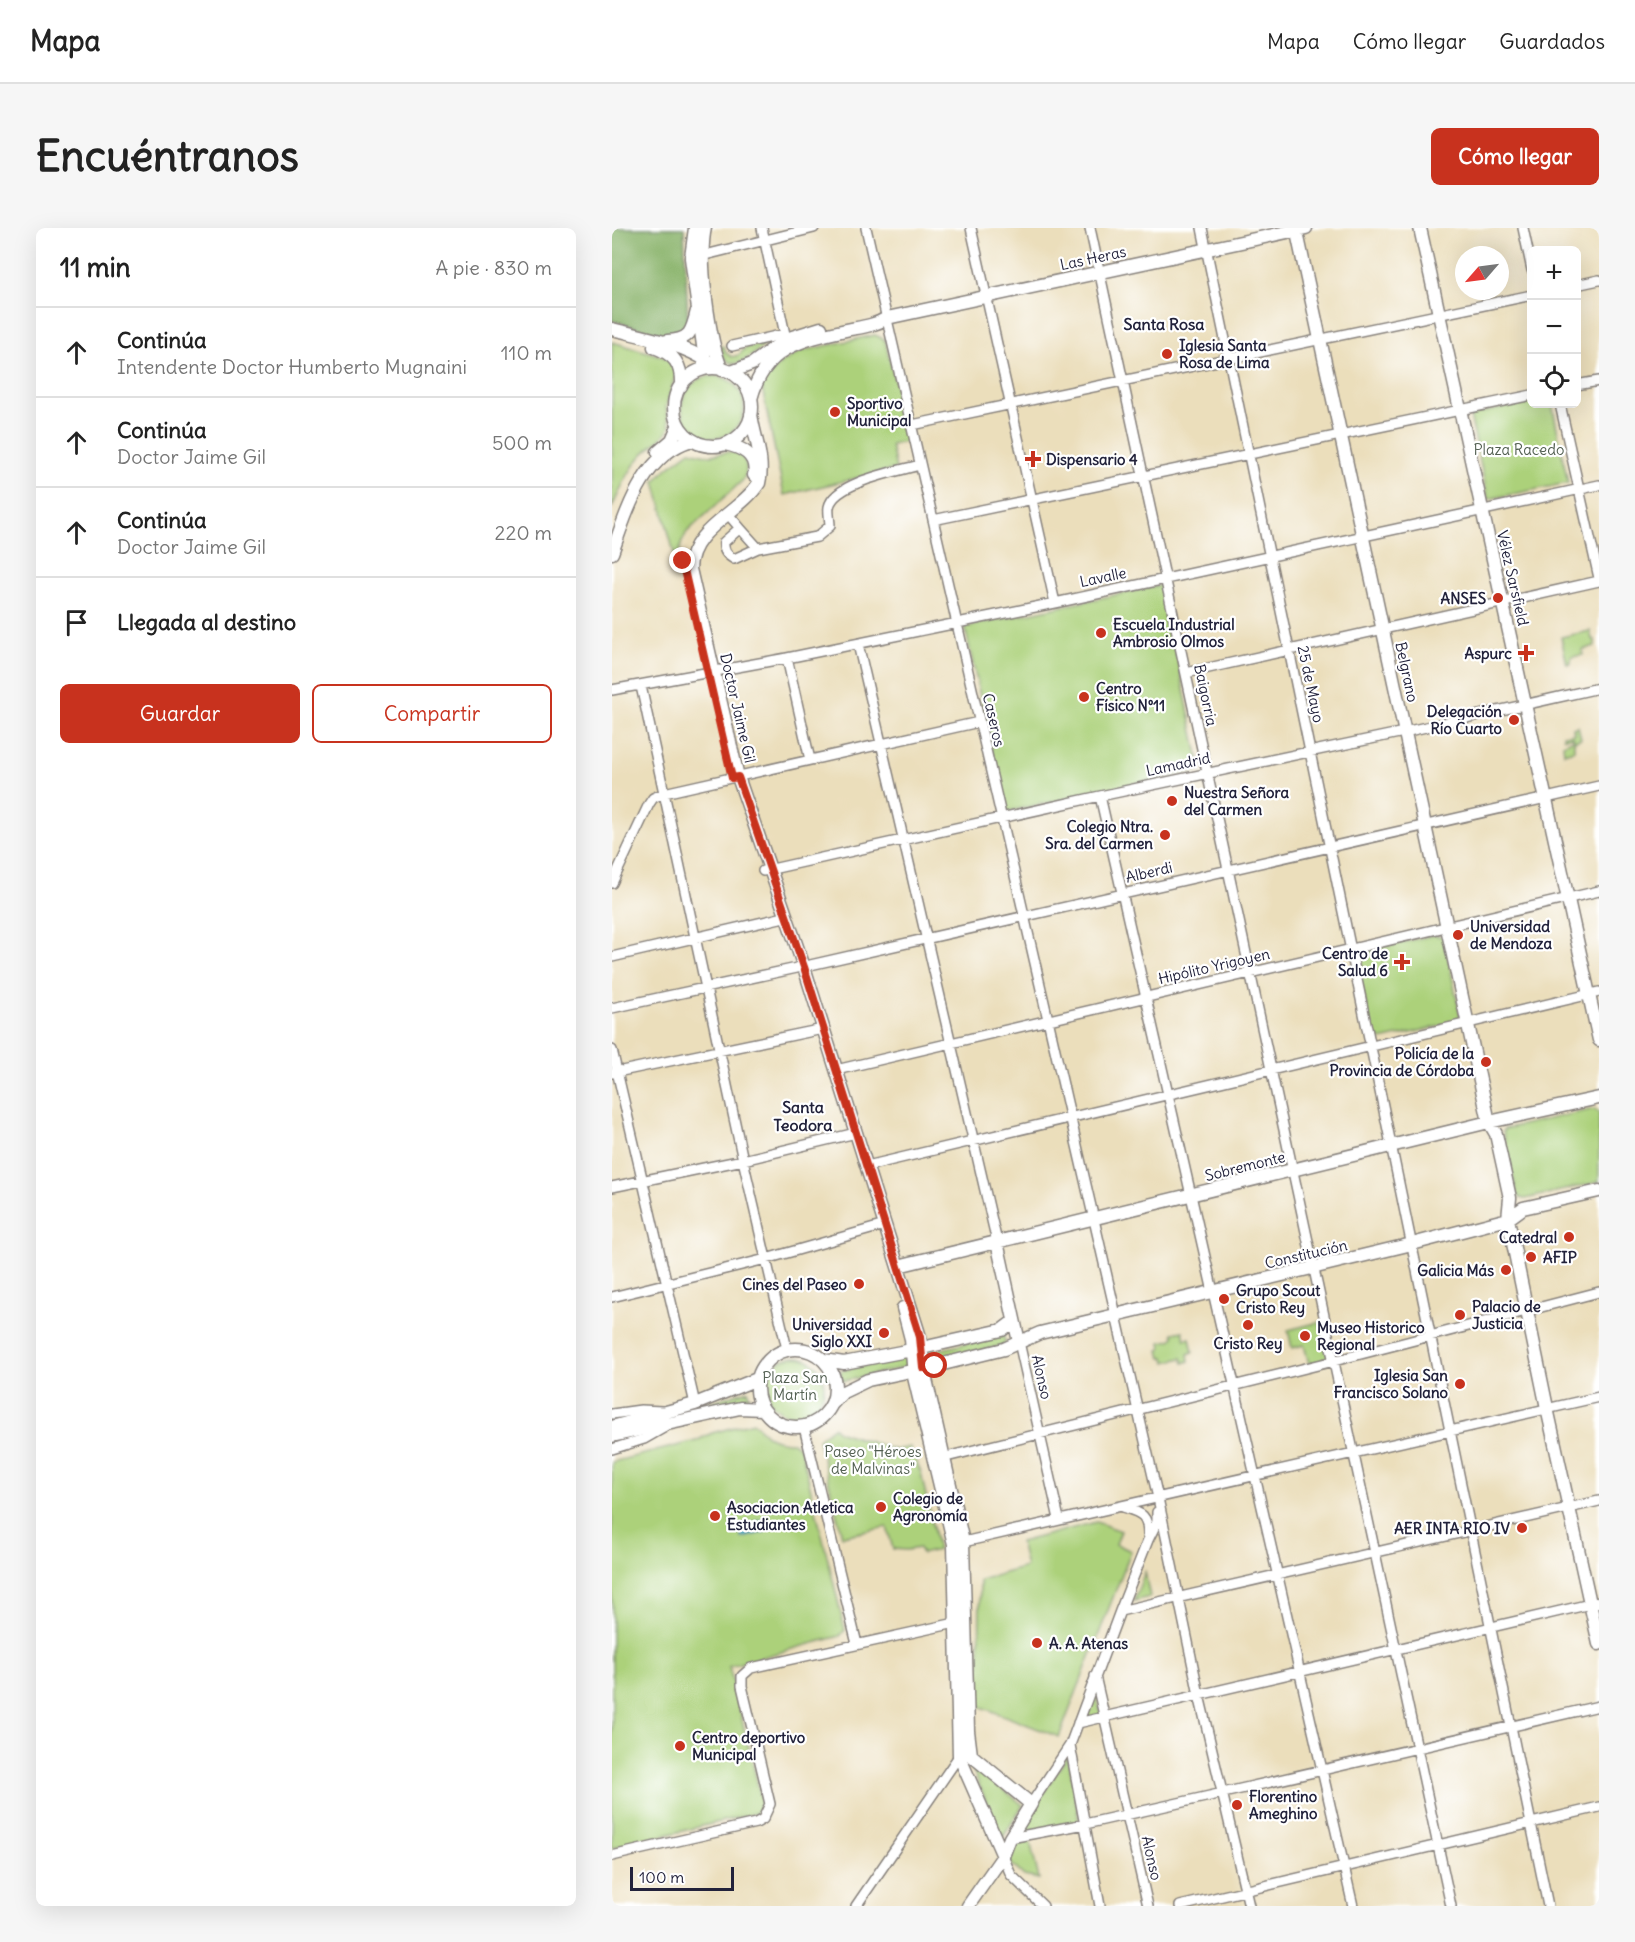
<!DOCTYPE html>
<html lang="es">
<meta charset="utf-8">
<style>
:root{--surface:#fff;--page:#f6f6f6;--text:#222;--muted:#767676;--line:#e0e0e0;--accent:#c8321e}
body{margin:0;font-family:Delius,sans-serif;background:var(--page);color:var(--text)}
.controls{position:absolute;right:18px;top:18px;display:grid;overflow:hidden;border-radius:9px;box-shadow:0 6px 24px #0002}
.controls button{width:54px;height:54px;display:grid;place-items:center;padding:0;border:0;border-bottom:2px solid var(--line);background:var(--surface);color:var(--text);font:30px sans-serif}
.compass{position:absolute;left:843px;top:18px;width:54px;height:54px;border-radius:50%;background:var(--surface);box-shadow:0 6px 24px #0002;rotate:242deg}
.scale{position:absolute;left:18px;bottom:15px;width:104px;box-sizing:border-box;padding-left:6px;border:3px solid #22223b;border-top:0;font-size:16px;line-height:21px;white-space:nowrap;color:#22223b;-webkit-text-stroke:4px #fff;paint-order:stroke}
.stop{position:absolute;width:18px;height:18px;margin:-14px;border:4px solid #c8321e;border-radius:50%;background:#fff}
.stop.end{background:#c8321e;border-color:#fff;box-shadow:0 2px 6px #0008}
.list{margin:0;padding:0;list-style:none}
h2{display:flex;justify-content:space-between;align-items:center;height:78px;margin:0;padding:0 24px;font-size:26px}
h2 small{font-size:20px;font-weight:400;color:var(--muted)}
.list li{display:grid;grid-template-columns:39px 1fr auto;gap:18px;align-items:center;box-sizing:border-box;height:90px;padding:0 24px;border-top:2px solid var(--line)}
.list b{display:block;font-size:22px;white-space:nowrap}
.list p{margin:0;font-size:20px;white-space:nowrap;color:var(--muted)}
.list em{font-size:20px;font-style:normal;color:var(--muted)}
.actions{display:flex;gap:12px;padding:18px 24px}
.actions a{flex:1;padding:14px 0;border:2px solid var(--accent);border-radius:9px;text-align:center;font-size:21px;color:var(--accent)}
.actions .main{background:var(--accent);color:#fff}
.icon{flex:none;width:33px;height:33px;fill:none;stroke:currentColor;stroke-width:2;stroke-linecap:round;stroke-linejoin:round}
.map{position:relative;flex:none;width:987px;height:1678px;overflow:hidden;border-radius:9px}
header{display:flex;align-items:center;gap:36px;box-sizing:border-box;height:84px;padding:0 30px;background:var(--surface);border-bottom:2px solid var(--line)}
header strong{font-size:28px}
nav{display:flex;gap:33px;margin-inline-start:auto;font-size:21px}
.intro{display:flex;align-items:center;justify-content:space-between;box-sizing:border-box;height:144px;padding:0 36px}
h1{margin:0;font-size:42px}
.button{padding:15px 27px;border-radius:9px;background:var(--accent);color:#fff;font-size:21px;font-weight:700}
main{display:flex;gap:36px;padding:0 36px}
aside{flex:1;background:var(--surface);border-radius:9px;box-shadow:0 6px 24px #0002}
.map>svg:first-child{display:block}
</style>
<header>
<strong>Mapa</strong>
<nav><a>Mapa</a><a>Cómo llegar</a><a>Guardados</a></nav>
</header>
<div class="intro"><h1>Encuéntranos</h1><a class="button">Cómo llegar</a></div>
<main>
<aside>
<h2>11 min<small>A pie · 830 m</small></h2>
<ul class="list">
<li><svg class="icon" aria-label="ahead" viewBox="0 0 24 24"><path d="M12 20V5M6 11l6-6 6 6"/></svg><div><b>Continúa</b><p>Intendente Doctor Humberto Mugnaini</p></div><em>110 m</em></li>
<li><svg class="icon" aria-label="ahead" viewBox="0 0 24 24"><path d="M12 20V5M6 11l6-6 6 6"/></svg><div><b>Continúa</b><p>Doctor Jaime Gil</p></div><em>500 m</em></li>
<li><svg class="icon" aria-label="ahead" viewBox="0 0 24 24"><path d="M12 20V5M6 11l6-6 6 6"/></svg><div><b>Continúa</b><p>Doctor Jaime Gil</p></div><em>220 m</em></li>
<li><svg class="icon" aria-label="arrive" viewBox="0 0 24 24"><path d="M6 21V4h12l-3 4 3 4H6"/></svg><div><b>Llegada al destino</b></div></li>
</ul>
<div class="actions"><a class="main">Guardar</a><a>Compartir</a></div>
</aside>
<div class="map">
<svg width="987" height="1678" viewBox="0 0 987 1678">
<rect width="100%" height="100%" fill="#fff"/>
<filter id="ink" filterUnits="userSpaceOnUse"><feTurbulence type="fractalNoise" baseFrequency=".0167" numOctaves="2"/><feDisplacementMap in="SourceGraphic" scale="12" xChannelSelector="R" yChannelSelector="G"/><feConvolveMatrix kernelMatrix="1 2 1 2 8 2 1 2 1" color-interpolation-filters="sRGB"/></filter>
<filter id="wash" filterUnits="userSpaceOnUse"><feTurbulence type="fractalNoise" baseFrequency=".008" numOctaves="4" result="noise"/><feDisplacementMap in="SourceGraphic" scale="24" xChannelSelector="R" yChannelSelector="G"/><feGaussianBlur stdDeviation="1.35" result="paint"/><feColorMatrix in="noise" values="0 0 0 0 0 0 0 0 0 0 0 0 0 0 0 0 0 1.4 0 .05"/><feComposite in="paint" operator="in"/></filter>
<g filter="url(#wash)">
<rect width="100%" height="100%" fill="#ebdebb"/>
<path fill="#acd17a" stroke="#677a5a" stroke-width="1.5" d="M263,107l10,5 24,101 -18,4 5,24 -112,26 -23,-112 20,-20 21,-12z
M0,114l50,14 11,7 3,10 -10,34 4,20c-6,12 -18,18 -27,27 -14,15 -23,36 -31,54z
M155,115c-17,14 -37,36 -48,4l5,-1 2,7 6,4 7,-2 6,-7z
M70 179a31 31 0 1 1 62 0a31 31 0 1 1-62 0Z
M919,174l1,2h20l16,79 -80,16 -18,-84z
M78,223c6,1 13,4 20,4 6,0 13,-3 20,-3 16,0 20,16 13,28l-56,52 -6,12 -4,21 -22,-84 11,-12z
M550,357l39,185 -196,42 -40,-185z
M978,403l2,8 3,1v6l-13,4 1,5 -12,2v6l-4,1 -6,-27z
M966,498l3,12 -7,3v9l-10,3 -1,-9 11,-5 -2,-3 -8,2 -1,-3 11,-2 -1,-5z
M821,707l10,2 2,6 16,76 -3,3 -77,18 -8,-5 -17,-74 2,-8z
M982,881l5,3v70l-74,17 -5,-1 -3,-4 -14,-62 1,-3z
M708,1094l9,38 -20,4 -5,-19 -12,3 -4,-18z
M571,1103l2,8 5,-1 3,14 -5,2 1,7 -5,2 -2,-5 -16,4 -1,-5 -4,1 -2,-8 3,-1 -1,-7 10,-2 3,-3 -1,-4z
M391,1107l3,10 -76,17v-10z
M294,1128v11l-63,14 -3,-10z
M154 1158a29 29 0 1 1 58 0a29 29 0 1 1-58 0Z
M136,1162l2,12 -95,18z
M141,1194c14,15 20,20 40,20l8,7 44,181 -5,6 -111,30 33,136 -6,11 -144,35v-386l84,-21 16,-8z
M221,1199l7,5 55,18 15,-3 11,26 17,77 -16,4 -3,-6 -13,2 -13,-1 -6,-22 -45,9 -24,-97z
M484,1294l25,9 -5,13 15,7 -72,186 -80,-31 1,-126 46,-13 -6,-25z
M533,1344l5,25 -16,4z
M483,1456l6,31 -19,5z
M456,1527l11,66 -63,13z
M358,1535l53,42 -21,34z
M418,1613l9,38 -15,-3 -21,-20 11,-10z"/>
<path fill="#89b36a" stroke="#566a52" stroke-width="1.5" d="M0,0h72l4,97 -9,9 -7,3 -60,-16z"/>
<path fill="#4bafca" stroke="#366882" stroke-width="1.5" d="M151,1292l2,12 -23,6 -3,-12z"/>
</g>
<g filter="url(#ink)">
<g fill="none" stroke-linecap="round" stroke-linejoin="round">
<g stroke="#86807b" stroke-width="12">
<path id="minor" d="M150,0l24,111
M254,0l292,1270 41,197 50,211
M359,0l84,375
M478,0l361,1678
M590,0l346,1678
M911,0l9,42
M85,29l117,-29
M964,57l23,-5
M120,118l53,-12
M964,157l23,-4
M948,176l39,174
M300,197l620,-130
M116,286l12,14 -16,14c-1,9 3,13 10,17l24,-11 59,-11 13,-11c0,-6 -2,-14 -1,-19 5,-25 70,-36 91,-42
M321,292l599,-125
M128,300l18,20
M246,416l139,598
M175,430l23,102
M574,445l413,-92
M29,458l102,474 44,189
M0,462l175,-32 268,-55 544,-118
M488,568l253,1110
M151,643l337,-75 304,-64 195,-44
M0,655l37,-79 4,-6 11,-5 315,-71
M0,729l168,-39
M0,780l185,-40 802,-182
M0,822l83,354
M224,842l763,-179
M0,845l211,-44
M255,938l732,-174
M0,959l131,-27 113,-27
M0,1069l154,-38 119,-34
M407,1114l40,177
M0,1186l29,-4 21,1
M192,1199l53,217
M0,1221l32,-10 21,-12
M326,1231l396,-98 265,-69
M511,1279c18,6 25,7 25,28
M347,1315l640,-146
M508,1383l479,-110
M483,1448l53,230
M466,1495l521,-121
M458,1517l30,161
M419,1576l39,-59 50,-134 28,-71 9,-18v-10
M398,1610l75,-14 138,-31 376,-87
M0,1628l144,-33 7,-4 7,-15 -28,-118v-10l9,-8 209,-46
M391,1628l8,19 32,31
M244,1678l103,-150 4,-1
M568,1678l419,-99"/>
</g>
<g stroke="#86807b" stroke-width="15">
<path id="major" d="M83,0l-4,30 13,95v15
M93,0c-7,30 4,114 17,142
M684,0l193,894 7,12 14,64 -2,21 39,189 52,236
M808,0l179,812
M0,101c32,8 69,14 97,33
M55,113c23,-1 25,-9 30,-30
M42,119c20,7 28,17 27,39
M62 179a39 39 0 1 1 78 0a39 39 0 1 1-78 0Z
M119,144l21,-8 34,-25 35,-11
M139,171c13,-51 49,-59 95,-69 15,-3 28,-4 41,-12l419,-90
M139,186c3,23 14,46 8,69 -19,30 -69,46 -69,86l48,208 66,190 116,370 5,38 38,167 5,189 3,24 60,49 -21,34 -7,18 -35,50
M113,216c16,3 33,11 29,31
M46,224l14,-12 6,-14
M0,325c15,-42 31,-99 80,-113
M385,1014l22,100
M286,1038l591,-144 110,-24
M291,1080l8,31 3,38 40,167 5,212 44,100
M145 1160a39 39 0 1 1 78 0a39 39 0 1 1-78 0Z
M212,1132l20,3 78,-15 80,-18 12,-9
M220,1176l11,-12 25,-12 67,-14 69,-17 36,-16 372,-89 96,-25 15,-11 76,-17
M0,1199l83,-23 62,-25
M0,1208l128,-28 22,1"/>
</g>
<use href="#minor" stroke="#fff" stroke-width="9"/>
<use href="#major" stroke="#fff" stroke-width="12"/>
</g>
</g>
<g fill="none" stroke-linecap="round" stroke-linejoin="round" filter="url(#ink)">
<path stroke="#c8321e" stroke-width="8" d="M71,333l1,9 48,208 6,-1 66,190 116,370 3,31 12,-2"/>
</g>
<g fill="#c8321e" stroke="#fff" stroke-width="2">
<circle cx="555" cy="126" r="6"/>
<circle cx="223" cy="184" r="6"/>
<path d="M418 222h6v6h6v6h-6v6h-6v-6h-6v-6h6z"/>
<circle cx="886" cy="370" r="6"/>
<circle cx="489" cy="405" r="6"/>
<path d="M911 416h6v6h6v6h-6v6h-6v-6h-6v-6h6z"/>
<circle cx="472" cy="469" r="6"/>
<circle cx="902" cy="492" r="6"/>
<circle cx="560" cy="573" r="6"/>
<circle cx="553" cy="607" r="6"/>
<circle cx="846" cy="707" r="6"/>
<path d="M787 725h6v6h6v6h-6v6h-6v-6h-6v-6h6z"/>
<circle cx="874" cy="834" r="6"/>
<circle cx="957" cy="1009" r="6"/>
<circle cx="919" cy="1029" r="6"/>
<circle cx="894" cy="1042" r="6"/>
<circle cx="247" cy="1056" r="6"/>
<circle cx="612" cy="1071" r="6"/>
<circle cx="848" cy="1087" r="6"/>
<circle cx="636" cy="1097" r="6"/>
<circle cx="272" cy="1105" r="6"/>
<circle cx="693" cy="1108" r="6"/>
<circle cx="848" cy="1156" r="6"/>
<circle cx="269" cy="1279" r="6"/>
<circle cx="103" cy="1288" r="6"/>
<circle cx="910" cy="1300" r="6"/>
<circle cx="425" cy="1415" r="6"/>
<circle cx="68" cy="1518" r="6"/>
<circle cx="625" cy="1577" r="6"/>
</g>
<g text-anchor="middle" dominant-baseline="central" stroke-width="4.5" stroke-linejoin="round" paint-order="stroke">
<g font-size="15" fill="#22223b" stroke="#fff">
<text transform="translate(481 30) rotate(-12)">Las Heras</text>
<text transform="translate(491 349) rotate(-12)">Lavalle</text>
<text transform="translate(901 350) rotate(77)">Vélez Sarsfield</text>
<text transform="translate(795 444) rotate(78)">Belgrano</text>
<text transform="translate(699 456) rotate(78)">25 de Mayo</text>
<text transform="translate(594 467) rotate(78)">Baigorria</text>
<text transform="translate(126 480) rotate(77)">Doctor Jaime Gil</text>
<text transform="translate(382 492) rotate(77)">Caseros</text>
<text transform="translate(566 536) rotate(-12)">Lamadrid</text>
<text transform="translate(537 644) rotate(-13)">Alberdi</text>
<text transform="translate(602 738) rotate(-13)">Hipólito Yrigoyen</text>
<text transform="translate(633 938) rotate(-14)">Sobremonte</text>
<text transform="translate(694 1026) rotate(-13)">Constitución</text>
<text transform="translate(430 1149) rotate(77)">Alonso</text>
<text transform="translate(540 1630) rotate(77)">Alonso</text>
</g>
<g font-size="15" font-weight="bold" fill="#22223b" stroke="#fff" text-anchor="start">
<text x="567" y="117">Iglesia Santa<tspan x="567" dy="17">Rosa de Lima</tspan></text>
<text x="235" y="175">Sportivo<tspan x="235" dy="17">Municipal</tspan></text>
<text x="434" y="231">Dispensario 4</text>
<text x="874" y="370" text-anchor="end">ANSES</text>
<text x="501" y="396">Escuela Industrial<tspan x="501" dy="17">Ambrosio Olmos</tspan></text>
<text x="900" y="425" text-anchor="end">Aspurc</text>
<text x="484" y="460">Centro<tspan x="484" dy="17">Físico Nº11</tspan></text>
<text x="890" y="483" text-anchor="end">Delegación<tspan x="890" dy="17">Río Cuarto</tspan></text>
<text x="572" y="564">Nuestra Señora<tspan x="572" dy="17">del Carmen</tspan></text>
<text x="541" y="598" text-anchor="end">Colegio Ntra.<tspan x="541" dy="17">Sra. del Carmen</tspan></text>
<text x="858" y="698">Universidad<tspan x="858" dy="17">de Mendoza</tspan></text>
<text x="776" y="725" text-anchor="end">Centro de<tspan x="776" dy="17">Salud 6</tspan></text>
<text x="862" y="825" text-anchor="end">Policía de la<tspan x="862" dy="17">Provincia de Córdoba</tspan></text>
<text x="945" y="1009" text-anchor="end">Catedral</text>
<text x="931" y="1029">AFIP</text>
<text x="882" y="1042" text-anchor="end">Galicia Más</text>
<text x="235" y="1056" text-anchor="end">Cines del Paseo</text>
<text x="624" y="1062">Grupo Scout<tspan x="624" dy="17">Cristo Rey</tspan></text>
<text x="860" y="1078">Palacio de<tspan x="860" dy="17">Justicia</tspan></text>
<text x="260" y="1096" text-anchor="end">Universidad<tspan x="260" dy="17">Siglo XXI</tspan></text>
<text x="705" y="1099">Museo Historico<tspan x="705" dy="17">Regional</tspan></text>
<text x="636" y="1115" text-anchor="middle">Cristo Rey</text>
<text x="836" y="1147" text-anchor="end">Iglesia San<tspan x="836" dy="17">Francisco Solano</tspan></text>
<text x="281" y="1270">Colegio de<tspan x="281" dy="17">Agronomía</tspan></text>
<text x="115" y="1279">Asociacion Atletica<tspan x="115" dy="17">Estudiantes</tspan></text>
<text x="898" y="1300" text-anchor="end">AER INTA RIO IV</text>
<text x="437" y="1415">A. A. Atenas</text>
<text x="80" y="1509">Centro deportivo<tspan x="80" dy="17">Municipal</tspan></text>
<text x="637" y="1568">Florentino<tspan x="637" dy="17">Ameghino</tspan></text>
</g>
<g font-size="15" fill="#525f51" stroke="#fff">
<text x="907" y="221">Plaza Racedo</text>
<text x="183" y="1149">Plaza San<tspan x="183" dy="17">Martín</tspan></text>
<text x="261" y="1223">Paseo "Héroes<tspan x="261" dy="17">de Malvinas"</tspan></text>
</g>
<g font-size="16" font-weight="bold" fill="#22223b" stroke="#fff">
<text x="552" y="96">Santa Rosa</text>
<text x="191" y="879">Santa<tspan x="191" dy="18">Teodora</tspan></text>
</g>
</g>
</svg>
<div class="controls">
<button>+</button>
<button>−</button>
<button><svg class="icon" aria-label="locate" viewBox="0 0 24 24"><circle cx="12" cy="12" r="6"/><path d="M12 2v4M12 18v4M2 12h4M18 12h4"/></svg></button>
</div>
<svg class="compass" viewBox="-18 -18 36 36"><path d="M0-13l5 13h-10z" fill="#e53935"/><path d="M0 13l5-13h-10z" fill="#767676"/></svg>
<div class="scale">100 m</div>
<div class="stop" style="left:323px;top:1138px"></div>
<div class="stop end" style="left:71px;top:333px"></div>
</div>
</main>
